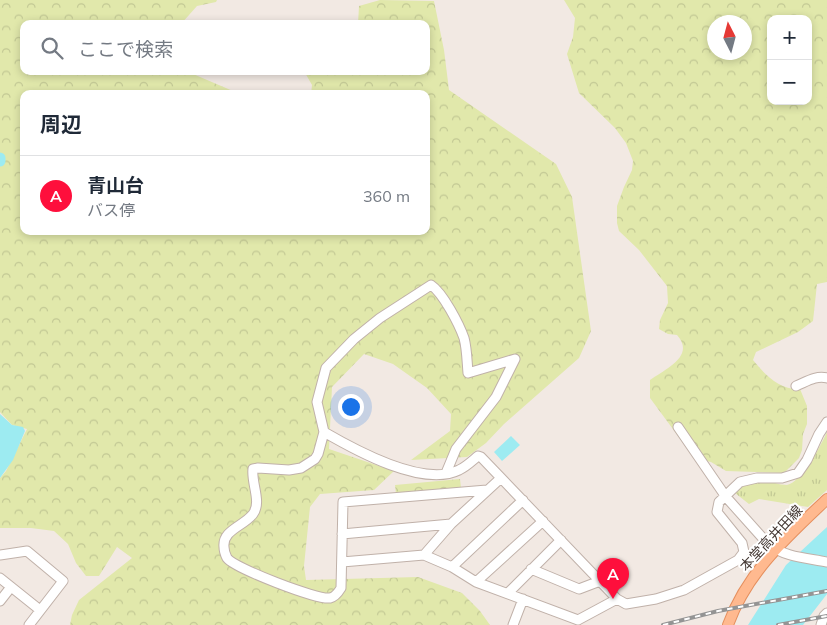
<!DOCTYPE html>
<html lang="ja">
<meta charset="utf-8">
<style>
:root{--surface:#fff;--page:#f6f6f7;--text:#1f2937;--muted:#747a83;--line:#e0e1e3;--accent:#fe0f3c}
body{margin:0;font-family:Mulish,"Noto Sans JP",sans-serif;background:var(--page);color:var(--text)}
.controls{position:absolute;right:15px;top:15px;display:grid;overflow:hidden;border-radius:10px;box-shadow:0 2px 8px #0003}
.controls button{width:45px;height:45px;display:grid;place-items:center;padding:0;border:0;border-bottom:1px solid var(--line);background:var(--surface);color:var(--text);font:25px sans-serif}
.compass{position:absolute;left:707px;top:15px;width:45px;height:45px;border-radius:50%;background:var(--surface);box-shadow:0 2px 8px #0003;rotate:354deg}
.you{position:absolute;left:350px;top:406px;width:18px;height:18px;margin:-12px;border:4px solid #fff;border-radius:50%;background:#1a73e8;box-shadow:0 0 0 8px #1a73e833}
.badge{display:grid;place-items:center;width:32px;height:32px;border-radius:50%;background:var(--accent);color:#fff;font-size:16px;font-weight:700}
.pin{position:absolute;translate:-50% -41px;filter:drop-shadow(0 1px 2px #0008)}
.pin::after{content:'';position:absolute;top:26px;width:18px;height:15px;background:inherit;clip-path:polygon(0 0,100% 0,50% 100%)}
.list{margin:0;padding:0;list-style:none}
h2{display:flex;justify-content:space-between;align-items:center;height:65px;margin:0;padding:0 20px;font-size:21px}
h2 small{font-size:16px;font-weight:400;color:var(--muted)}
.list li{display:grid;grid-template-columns:32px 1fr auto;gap:15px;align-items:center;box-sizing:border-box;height:80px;padding:0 20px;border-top:1px solid var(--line)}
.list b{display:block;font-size:19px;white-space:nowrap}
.list p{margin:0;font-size:16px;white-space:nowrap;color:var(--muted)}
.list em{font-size:16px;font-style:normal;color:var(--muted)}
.icon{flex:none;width:28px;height:28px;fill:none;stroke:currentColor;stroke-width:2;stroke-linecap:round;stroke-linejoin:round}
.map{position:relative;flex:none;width:827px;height:625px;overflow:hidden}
.search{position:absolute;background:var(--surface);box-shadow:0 2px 8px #0003;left:20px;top:20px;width:410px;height:55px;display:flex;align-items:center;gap:12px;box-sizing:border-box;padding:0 18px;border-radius:10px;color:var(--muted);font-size:19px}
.panel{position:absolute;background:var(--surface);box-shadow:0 2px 8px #0003;left:20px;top:90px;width:410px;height:145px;border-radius:10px}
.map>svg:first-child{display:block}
</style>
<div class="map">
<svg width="827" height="625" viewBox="0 0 827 625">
<defs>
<pattern id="grass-tufts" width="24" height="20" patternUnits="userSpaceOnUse" patternTransform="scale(1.25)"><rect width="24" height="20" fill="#e1e8ab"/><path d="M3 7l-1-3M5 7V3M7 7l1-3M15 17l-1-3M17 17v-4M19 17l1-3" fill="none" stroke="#c2c894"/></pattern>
<pattern id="forest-crowns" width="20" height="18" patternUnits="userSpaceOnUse" patternTransform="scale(1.25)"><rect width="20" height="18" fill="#e1e8ab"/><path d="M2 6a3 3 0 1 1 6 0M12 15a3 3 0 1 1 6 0" fill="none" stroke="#c2c894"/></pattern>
</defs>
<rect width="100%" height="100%" fill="#f2e9e3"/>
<path fill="url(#grass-tufts)" d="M827,432v58l-19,17 -49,-8 -10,5 -14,-11c10,-13 25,-12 40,-10 3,1 9,2 12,2 15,-3 34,-40 40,-53z"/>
<path fill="url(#forest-crowns)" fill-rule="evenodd" d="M0,0h217l-1,2 -19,4 -16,18h-157v47h162l54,23h-216v137h402v-137h-115l1,-9 -8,-14h122v-47h-68l1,-18 21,-6 54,1 10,49 5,40 107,74 16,33 19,134 -12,27 -75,66 -18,19 -19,14 -56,3 39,-29 1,-17 -24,-26 -34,-24 -29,-10 -32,33 -3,62 65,22 -20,19 -54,4 -10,13 -6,59 2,14 112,-3 44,16 18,18 10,14h-420l2,-10 7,-15 53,-42 -15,-11 -18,29h-13l-10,-13 -8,-19 -14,-13 -23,-3h-31v-50l6,-7 21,-42 -15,-4 -12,-13z
M564,0h263v282l-10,2 -4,37 -15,11 -42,20 -3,8c12,15 27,30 47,29l7,17v18l-4,10 -1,16 -3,8 -15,15 -58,-2 -15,-9 -9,-2 -10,-5 -42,-57v-18c15,-11 46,-24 27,-45l-9,-1 -9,-5 1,-9 8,-17 -1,-17 -28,-36 -20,-19 -2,-8v-17l7,-19 8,-17 1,-9 -7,-18 -11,-15 -36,-35 -12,-39 6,-17 2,-19zM771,19h37v82h-37zM714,22h30v30h-30z
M460,479l1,9 -65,6 -1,-9z"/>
<path fill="#9debf1" d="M0,414l12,11 11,2 2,4 -12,29 -13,18z
M511,436l9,9 -18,16 -8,-9z
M827,527v67l-24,31h-55l38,-60z"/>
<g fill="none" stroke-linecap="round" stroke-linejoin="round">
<path stroke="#9debf1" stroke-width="11" d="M0,158v3"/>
<g stroke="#c0b1a9" stroke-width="11">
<path id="minor" d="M796,386c10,-4 20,-11 31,-8
M678,427l48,70 42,47c16,13 39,14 59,18
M324,432c31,18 99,56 135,38 7,-3 13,-9 19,-14l3,1 136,142 9,5 30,-5 28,-9 54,-30 6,-8 -2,-9 -25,-31 2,-10 21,-20 17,-4h25l16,-5 9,-13 12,-26 8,-12
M446,473l10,-24 40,-52 19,-38 -47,14c-1,-11 -1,-24 -4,-35 -5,-14 -21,-45 -33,-53l-51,33 -26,21 -28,29 -9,34 7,30 -6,22 -3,5 -14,9 -12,2 -31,-2 -5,1c-2,14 9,33 0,45 -9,12 -31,16 -29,33 0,3 2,9 3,11 7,10 90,42 103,40 5,-1 8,-5 11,-10l2,-86 144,-12
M342,534l109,-10
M0,555l27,-4 36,30 -34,44
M424,555l27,-31 50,-46
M342,562l82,-7 28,12 24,15 102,38 39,-21
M452,567l71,-67
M531,569l48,20 21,-8
M0,578l40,32
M476,582l67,-61
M508,593l53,-53
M0,601l11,-14
M513,625l10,-26
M821,625l3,-9 3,-3"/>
</g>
<g stroke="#e58f5e" stroke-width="12">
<path id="major" d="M728,625c19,-53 59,-88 99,-126"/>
</g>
<use href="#minor" stroke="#fff" stroke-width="9"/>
<use href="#major" stroke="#ffb98f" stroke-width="10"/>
<g stroke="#949494" stroke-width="4">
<path id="rail" d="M663,625l55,-14 109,-20
M778,625l49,-9"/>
</g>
<use href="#rail" stroke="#fff" stroke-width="2" stroke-dasharray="5.5" stroke-linecap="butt"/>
</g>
<g text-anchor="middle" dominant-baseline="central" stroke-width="4" stroke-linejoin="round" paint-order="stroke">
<g font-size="14" fill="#443833" stroke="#fff">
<text transform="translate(771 538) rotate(-47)">本堂高井田線</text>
</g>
</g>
</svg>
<div class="controls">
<button>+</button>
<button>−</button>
</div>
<svg class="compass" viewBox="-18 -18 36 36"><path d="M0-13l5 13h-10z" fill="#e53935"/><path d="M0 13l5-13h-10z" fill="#747a83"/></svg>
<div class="you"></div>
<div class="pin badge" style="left:613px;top:599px">A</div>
<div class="search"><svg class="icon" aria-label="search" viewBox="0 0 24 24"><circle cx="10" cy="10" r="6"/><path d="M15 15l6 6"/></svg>ここで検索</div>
<section class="panel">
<h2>周辺<small></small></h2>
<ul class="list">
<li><span class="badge">A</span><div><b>青山台</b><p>バス停</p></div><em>360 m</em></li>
</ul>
</section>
</div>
